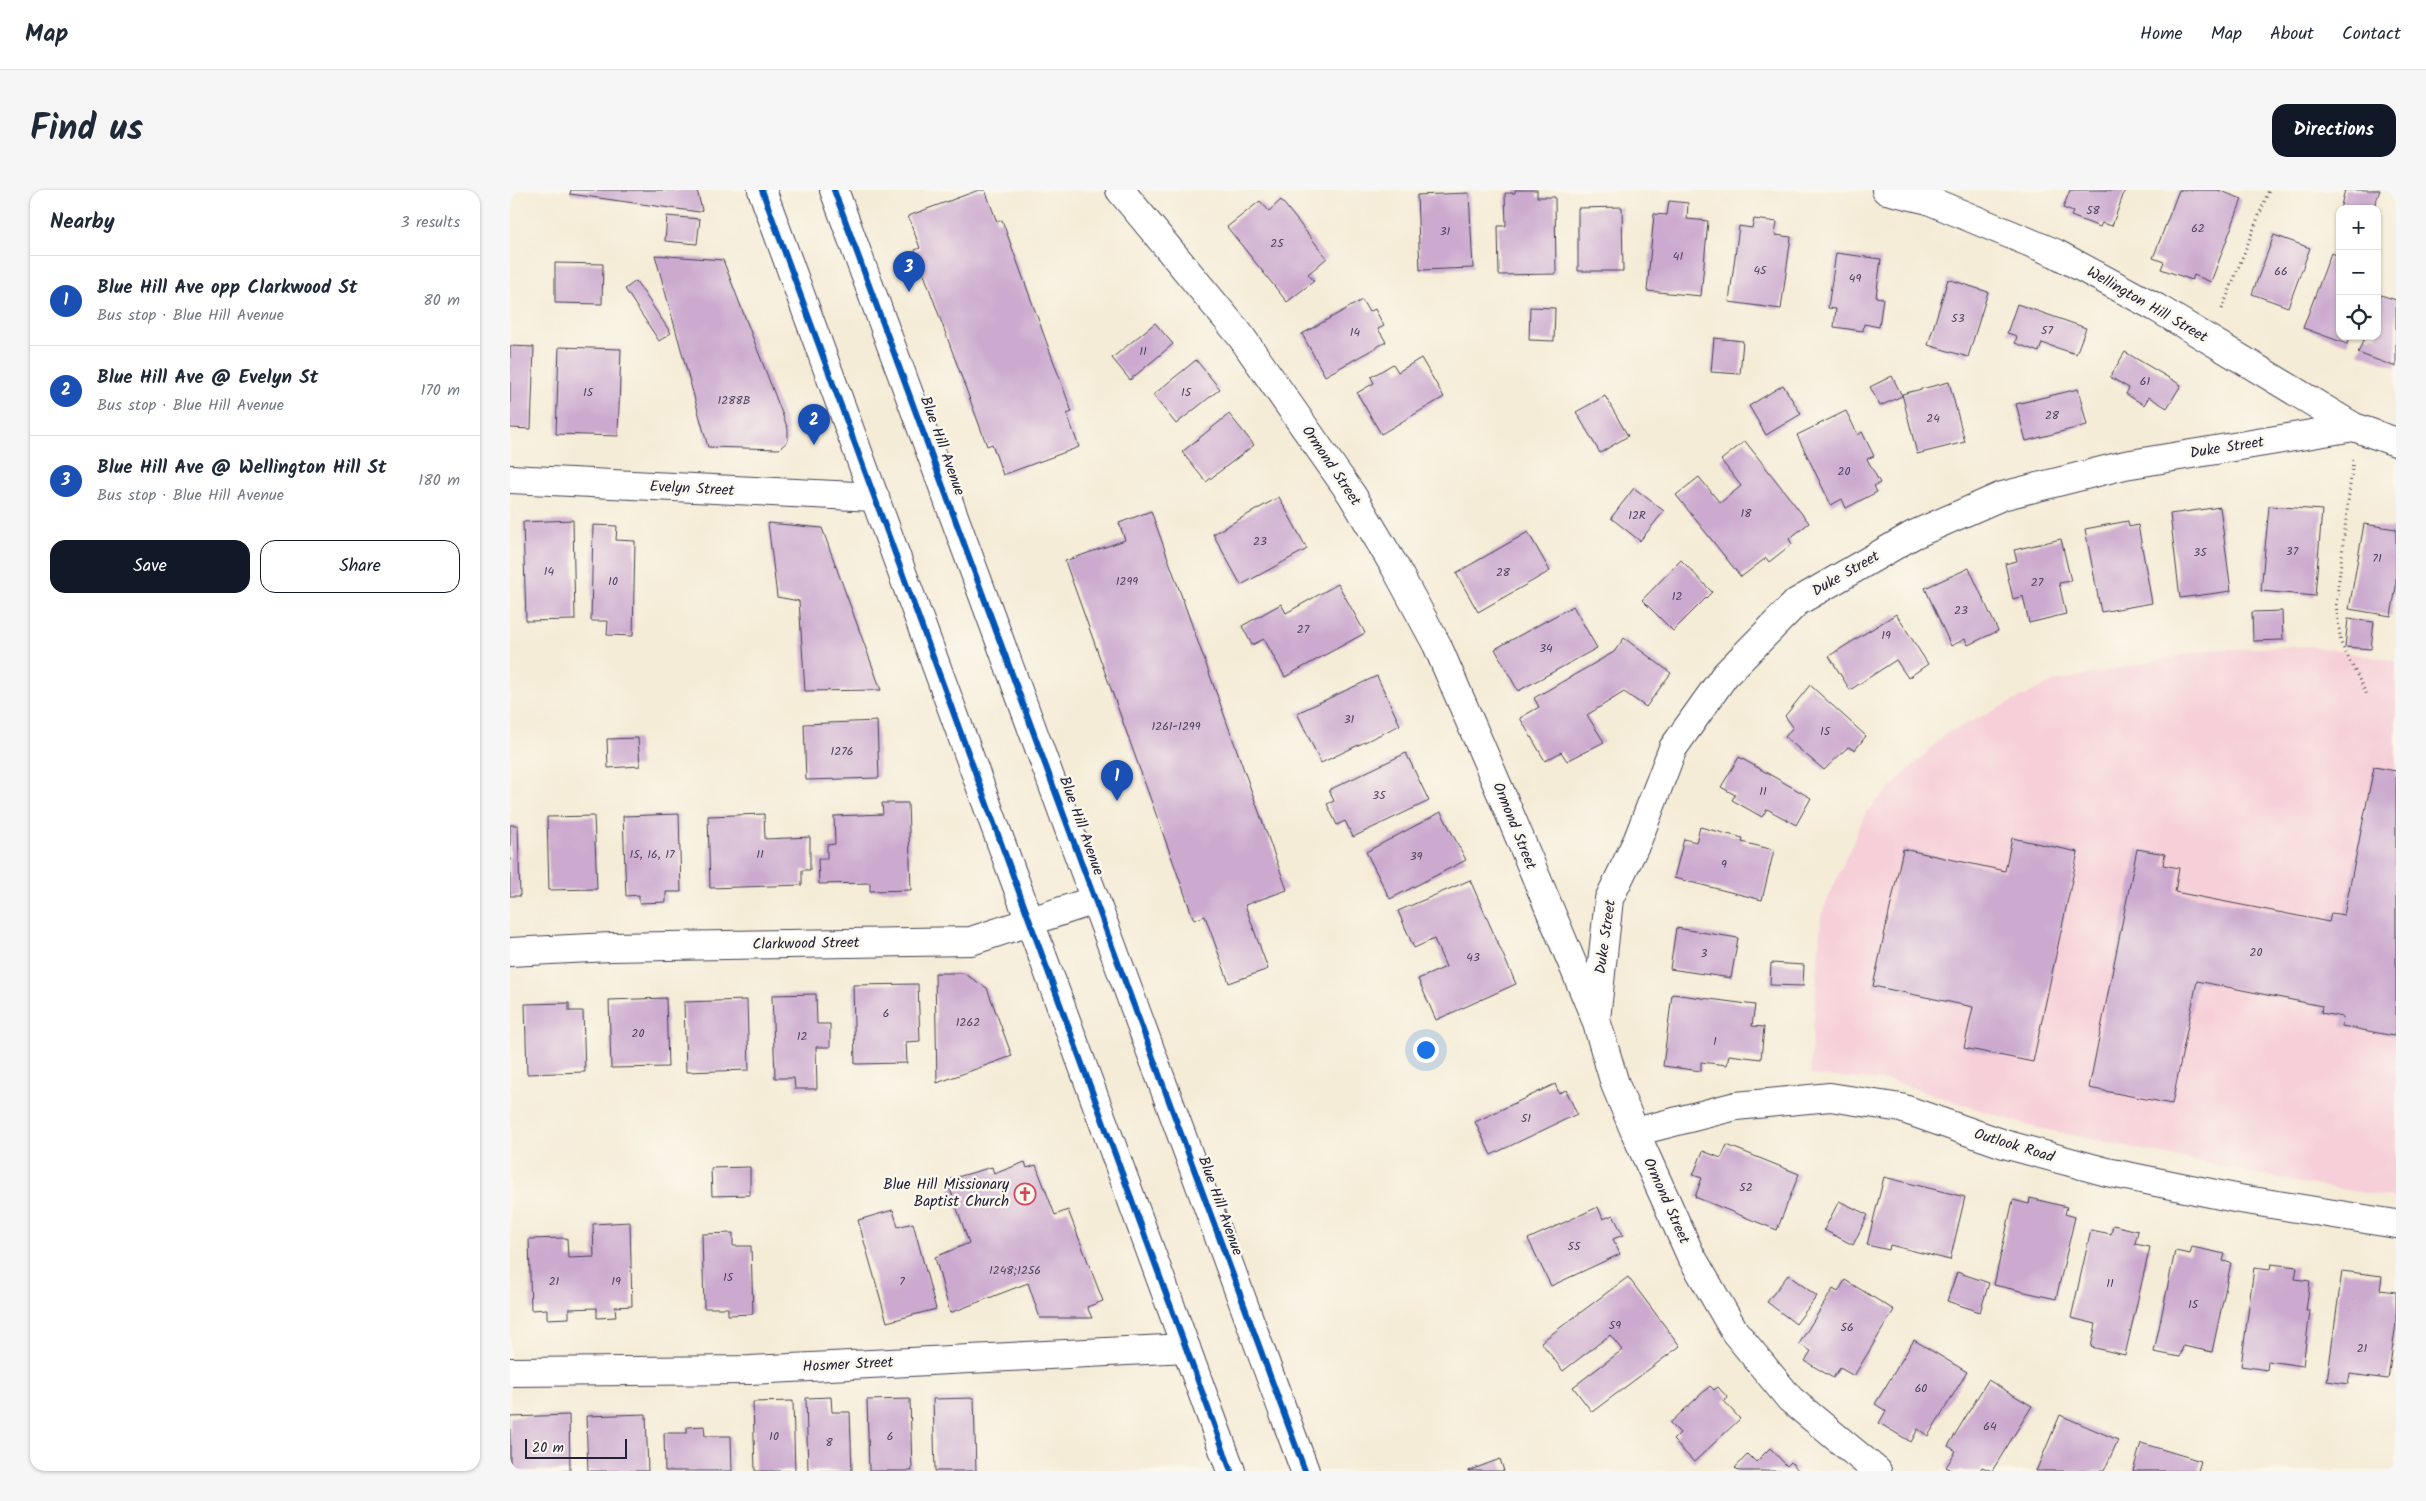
<!DOCTYPE html>
<meta charset="utf-8">
<style>
:root{--surface:#fff;--page:#f6f6f7;--text:#1f2937;--muted:#747a83;--line:#e0e1e3;--accent:#111827}
body{margin:0;font-family:Kalam,sans-serif;background:var(--page);color:var(--text)}
.controls{position:absolute;right:15px;top:15px;display:grid;overflow:hidden;border-radius:10px;box-shadow:0 1px 4px #0004}
.controls button{width:45px;height:45px;display:grid;place-items:center;padding:0;border:0;border-bottom:1px solid var(--line);background:var(--surface);color:var(--text);font:25px sans-serif}
.scale{position:absolute;left:15px;bottom:12px;width:102px;box-sizing:border-box;padding-left:5px;border:2px solid #22223b;border-top:0;font-size:14px;line-height:18px;white-space:nowrap;color:#22223b;-webkit-text-stroke:4px #fbf7ec;paint-order:stroke}
.you{position:absolute;left:915px;top:859px;width:18px;height:18px;margin:-12px;border:4px solid #fff;border-radius:50%;background:#1a73e8;box-shadow:0 0 0 8px #1a73e833}
.badge{display:grid;place-items:center;width:32px;height:32px;border-radius:50%;background:var(--accent);color:#fff;font-size:16px;font-weight:700}
.pin{position:absolute;translate:-50% -41px;filter:drop-shadow(0 1px 2px #0008)}
.pin::after{content:'';position:absolute;top:26px;width:18px;height:15px;background:inherit;clip-path:polygon(0 0,100% 0,50% 100%)}
.list{margin:0;padding:0;list-style:none}
h2{display:flex;justify-content:space-between;align-items:center;height:65px;margin:0;padding:0 20px;font-size:21px}
h2 small{font-size:16px;font-weight:400;color:var(--muted)}
.list li{display:grid;grid-template-columns:32px 1fr auto;gap:15px;align-items:center;box-sizing:border-box;height:90px;padding:0 20px;border-top:1px solid var(--line)}
.list b{display:block;font-size:19px;white-space:nowrap}
.list p{margin:0;font-size:16px;white-space:nowrap;color:var(--muted)}
.list em{font-size:16px;font-style:normal;color:var(--muted)}
.actions{display:flex;gap:10px;padding:15px 20px}
.actions a{flex:1;padding:11px 0;border:1px solid var(--accent);border-radius:15px;text-align:center;font-size:18px;color:var(--accent)}
.actions .main{background:var(--accent);color:#fff}
.icon{flex:none;width:28px;height:28px;fill:none;stroke:currentColor;stroke-width:2;stroke-linecap:round;stroke-linejoin:round}
.map{position:relative;flex:none;width:1886px;height:1281px;overflow:hidden;border-radius:15px}
header{display:flex;align-items:center;gap:30px;box-sizing:border-box;height:70px;padding:0 25px;background:var(--surface);border-bottom:1px solid var(--line)}
header strong{font-size:24px}
nav{display:flex;gap:28px;margin-inline-start:auto;font-size:18px}
.intro{display:flex;align-items:center;justify-content:space-between;box-sizing:border-box;height:120px;padding:0 30px}
h1{margin:0;font-size:35px}
.button{padding:12px 22px;border-radius:15px;background:var(--accent);color:#fff;font-size:18px;font-weight:700}
main{display:flex;gap:30px;padding:0 30px}
aside{flex:1;background:var(--surface);border-radius:15px;box-shadow:0 1px 4px #0004}
.map>svg:first-child{display:block}
</style>
<header>
<strong>Map</strong>
<nav><a>Home</a><a>Map</a><a>About</a><a>Contact</a></nav>
</header>
<div class="intro"><h1>Find us</h1><a class="button">Directions</a></div>
<main>
<aside>
<h2>Nearby<small>3 results</small></h2>
<ul class="list">
<li><span class="badge" style="background:#1a4fb4">1</span><div><b>Blue Hill Ave opp Clarkwood St</b><p>Bus stop · Blue Hill Avenue</p></div><em>80 m</em></li>
<li><span class="badge" style="background:#1a4fb4">2</span><div><b>Blue Hill Ave @ Evelyn St</b><p>Bus stop · Blue Hill Avenue</p></div><em>170 m</em></li>
<li><span class="badge" style="background:#1a4fb4">3</span><div><b>Blue Hill Ave @ Wellington Hill St</b><p>Bus stop · Blue Hill Avenue</p></div><em>180 m</em></li>
</ul>
<div class="actions"><a class="main">Save</a><a>Share</a></div>
</aside>
<div class="map">
<svg width="1886" height="1281" viewBox="0 0 1886 1281">
<rect width="100%" height="100%" fill="#fbf7ec"/>
<filter id="ink" filterUnits="userSpaceOnUse"><feTurbulence type="fractalNoise" baseFrequency=".02" numOctaves="2"/><feDisplacementMap in="SourceGraphic" scale="10" xChannelSelector="R" yChannelSelector="G"/><feConvolveMatrix kernelMatrix="1 2 1 2 8 2 1 2 1" color-interpolation-filters="sRGB"/></filter>
<filter id="wash" filterUnits="userSpaceOnUse"><feTurbulence type="fractalNoise" baseFrequency=".0096" numOctaves="4" result="noise"/><feDisplacementMap in="SourceGraphic" scale="20" xChannelSelector="R" yChannelSelector="G"/><feGaussianBlur stdDeviation="1.12" result="paint"/><feColorMatrix in="noise" values="0 0 0 0 0 0 0 0 0 0 0 0 0 0 0 0 0 1.4 0 .05"/><feComposite in="paint" operator="in"/></filter>
<g filter="url(#wash)">
<rect width="100%" height="100%" fill="#f5ecd7"/>
<path fill="#f6cfd8" d="M1801,456l85,15v537l-95,-15 -272,-57 -138,-45 -81,-6 11,-160 45,-103 79,-78 108,-52 154,-32z"/>
<g id="blocks">
<path fill="#ccaacf" d="M61,0h126l5,20 -3,2 -129,-18z
M469,0h6l12,32 5,-2 70,192 -5,2 12,33 -76,28 -11,-31 -5,2 -72,-196 5,-2 -12,-32z
M1005,0h22v7h18l1,77 -57,1 -1,-49h8l-1,-33h10z
M1560,0h55l-13,36 -10,-3 -2,4 -29,-11 2,-4 -10,-4z
M1669,0h39l24,9 -31,83 -17,-7 -2,5 -31,-11 3,-7 -11,-4z
M1835,0h35l-7,19h-33z
M959,3l4,75 -53,2 -3,-75z
M771,10l46,58 -19,16 6,7 -27,21 -60,-75 33,-26 9,10z
M1159,11l19,2 -1,16 21,2 -7,75 -54,-5 7,-77 13,1z
M1112,17l1,64h-45v-63z
M157,26l33,3 -3,25 -32,-3z
M1244,29l23,3 -2,13 16,2 -10,72 -52,-7 10,-76 13,2z
M1764,45l36,13 -22,59 -36,-13z
M1326,63l45,6 -5,38 7,1 -4,29 -15,-3 -1,7 -29,-4 2,-18 -8,-1z
M1821,63l9,3v80h10l-3,8 -44,-16z
M145,65l68,5 65,169v12l-9,8 -71,-2z
M45,73l48,1 -1,40 -47,-1z
M1438,89l40,13 -20,65 -40,-12z
M126,91l35,52 -12,8 -34,-52z
M1871,105l15,5v67l-38,-14 7,-17h12v-32z
M852,110l7,12 6,-3 9,17 -6,3 8,13 -61,34 -23,-42z
M1507,114l69,24 -10,26 -34,-11 -3,9 -24,-9 2,-7 -10,-3z
M1020,117l25,1 -1,33 -25,-1z
M645,133l18,21 -43,36 -18,-22z
M1204,148l29,3 -3,33 -29,-2z
M0,156l24,1 -3,82 -21,-1z
M49,157l62,2 -3,87 -62,-2z
M1615,162l56,33 -14,23 -18,-11 -5,8 -18,-11 3,-6 -19,-11z
M911,168l23,39 -63,37 -24,-41 17,-10 -3,-6 22,-13 5,8z
M686,170l24,29 -44,35 -23,-29z
M1382,186l10,20 -22,10 -10,-19z
M1439,192l16,60 -48,12 -15,-60z
M1273,195l18,29 -35,21 -17,-29z
M1568,199l9,36 -61,16 -10,-37z
M1095,206l23,40 -28,17 -24,-41z
M1336,221l12,24 4,-3 12,24 -7,3 13,24 -6,3 3,6 -31,16 -4,-9 -11,6 -34,-70z
M719,224l25,31 -48,37 -24,-30z
M1235,251l64,82 -20,16 3,5 -23,18 -3,-4 -25,19 -65,-82 23,-18 21,26 21,-17 -20,-26z
M1124,298l30,23 -24,30 -29,-23z
M769,307l28,52 -66,36 -28,-51z
M1759,316l53,4 -7,86 -54,-5z
M1710,317l11,84 -51,7 -10,-84z
M641,321l136,379 -42,15 23,64 -39,14 -24,-67 -11,4 -129,-359 60,-21 -6,-17z
M63,330l2,100 -49,1 -3,-99z
M1618,331l1,6 9,-2 14,78 -51,9 -16,-83z
M258,333l54,5 59,162 -76,1 -6,-90 -22,-4z
M1854,334l32,5v58l-5,29 -42,-7z
M83,335l24,1 -1,14 19,1 -2,95 -26,-1 1,-14h-17z
M1018,342l22,39 -72,41 -22,-39z
M1551,349l10,42 -12,2 7,31 -37,9 -6,-27 -10,3 -8,-35 12,-3 -3,-11z
M1171,370l31,32 -39,39 -31,-31z
M1459,378l29,63 -30,14 -3,-6 -14,7 -26,-58z
M828,394l27,49 -80,44 -21,-38 -12,6 -10,-19 39,-22 5,9z
M1063,416l24,42 -79,43 -23,-42z
M1772,421l1,29 -30,1 -1,-29z
M1386,424l32,50 -20,14 -12,-18 -46,30 -21,-34z
M1838,429l26,3 -3,27 -26,-2z
M1114,448l47,35 -25,34 -22,-15 -37,23 17,27 -37,19 -6,-9 -16,9 -25,-43 19,-11 -5,-9 80,-46z
M867,486l23,49 -79,38 -24,-50z
M1300,495l56,51 -11,14 -7,-3 -24,23 -39,-33 8,-10 -8,-11z
M367,531l2,57 -73,2 -2,-56z
M128,548l2,28 -32,2 -1,-29z
M896,563l23,48 -76,36 -8,-16 -8,4 -10,-21 7,-3 -5,-11z
M1229,567l72,41 -15,27 -29,-16 -5,8 -30,-17 3,-5 -14,-8z
M1864,577l22,4v255l-2,10 -52,-10 1,-9 -22,-4 1,-7 -125,-25 -25,123 -83,-16 48,-239 28,5 -2,11 16,3 -4,24 154,30 2,-9 13,2z
M372,613h26l3,87 -41,1v-8l-51,1 -1,-25h9v-14l8,-1 -1,-28 49,-2z
M931,622l25,48 -76,39 -24,-47z
M169,624l2,78h-15v10l-27,1v-8l-13,1 -3,-80z
M254,624l1,25 45,-2v33h-8v15l-92,3 -2,-72z
M84,626l3,73 -48,1 -2,-73z
M0,635h8l2,71h-10z
M1190,637l43,11 -1,4 32,8 -12,50 -88,-22 10,-39 12,3z
M1502,648l66,14 -45,210 -69,-14 9,-41 -100,-21 30,-137 102,22z
M960,690l46,104 -80,36 -18,-41 28,-12 -12,-28 -20,9 -16,-37z
M1166,738l62,10 -7,40 -61,-9z
M1261,773l33,2 -1,21 -33,-1z
M425,783h28l24,15 25,68 -75,27z
M408,794l2,57 -14,1 1,21 -52,1 -2,-79z
M306,804l1,30h13v23h-14l1,42h-22l-1,-11h-19l-3,-83z
M1162,804l83,11 -3,21 12,1 -3,32 -32,-4 -2,10 -26,-3v9l-38,-5z
M156,808l2,69 -57,1 -2,-68z
M237,810l2,70 -63,2 -2,-70z
M59,813v8h14l2,61 -58,2 -2,-70z
M1045,894l4,9 7,-3 11,24 -86,41 -16,-33z
M1217,955l72,29 -22,56 -82,-33 7,-19 -9,-3 10,-24 18,7z
M515,972l2,6 9,-3 19,50 13,-5 35,91 -16,6 5,11h-52l-12,-35 -78,30 -15,-56 34,-14 -22,-63 45,-13 2,7z
M240,977v28l-38,1 -1,-28z
M1374,987l81,20 -15,63 -60,-15 -1,5 -22,-5z
M1520,1008l37,9 -2,7 10,3 -19,82 -62,-14 19,-85 16,4z
M1329,1011l29,14 -15,30 -29,-15z
M1088,1017l5,12 10,-4 10,20 -10,4 7,15 -69,32 -23,-47z
M383,1020l5,17 15,-4 23,86 -49,13 -29,-102z
M120,1032l2,84 -17,1 1,10 -19,1v-10l-28,1v9l-22,1v-10l-16,1 -2,-71 38,-1 1,20 26,-1 -1,-33z
M1603,1035l25,6 -3,13 15,3 -25,108 -34,-8 5,-23 -25,-6 20,-88 20,4z
M223,1043v13h18l2,68 -25,1v-7h-24l-2,-74z
M1682,1057l33,7 -2,7 8,2 -19,89 -29,-6 -3,11 -26,-5 21,-101 15,3z
M1761,1074l26,3 -2,12 15,2 -4,30h4l-7,55 -35,-5 -1,9 -26,-4 13,-98 16,2z
M1832,1081l40,5 -2,14 16,2v31l-8,56 -38,-5 -2,10 -21,-3z
M1447,1082l32,11 -9,29 -33,-11z
M1278,1085l29,21 -21,28 -29,-22z
M1118,1087l52,69 -88,66 -19,-25 49,-37 -12,-15 -47,36 -22,-29z
M1335,1090l49,30 -40,66 -14,-8 -7,10 -28,-17 6,-10 -12,-7 34,-55 5,3z
M1404,1150l53,32 -39,64 -10,-7 -7,13 -32,-19 7,-12 -11,-7z
M1478,1190l44,26 -40,65 -10,-4 -2,4h-27l-7,-4 10,-16 -8,-5z
M1200,1196l4,4 4,-3 10,11 -4,3 16,18 -46,43 -21,-22 7,-7 -10,-10z
M321,1207l1,15h18l2,59h-44l-2,-73z
M464,1208l2,73h-41l-2,-72z
M400,1209l2,72h-43l-2,-71z
M283,1211l2,70h-40l-2,-69z
M136,1224l2,57h-60l-2,-55z
M59,1225l1,56h-60v-54z
M1550,1225l58,25 -14,31h-68z
M194,1236l1,10h26l1,35h-67l-1,-38h23v-6z
M1631,1253l60,18 -3,10h-65z
M1260,1258l17,18 4,-4 8,9h-61l-3,-3 13,-14 8,8z
M990,1269l4,12h-36z"/>
</g>
</g>
<g filter="url(#ink)">
<use href="#blocks" fill-opacity="0" stroke="#424052" stroke-width="1"/>
<g fill="none" stroke-linecap="round" stroke-linejoin="round">
<g stroke="#424052" stroke-width="30">
<path id="minor" d="M610,0l120,145 112,160 43,72 42,78 66,153 93,222 19,64 20,48 55,122 45,78 55,67 87,72
M1376,0l42,10 127,53 102,55 197,119 42,15
M0,289l365,18
M0,762l101,-5 360,-6 124,-41
M1086,829l13,-120 29,-60 35,-91 52,-73 72,-73 116,-67 89,-39 123,-31 229,-38
M1125,942l101,-26 94,-9 71,11 103,36 103,28 133,27 156,25
M0,1182l240,-2 436,-22"/>
</g>
<g stroke="#424052" stroke-width="30">
<path id="trunk" d="M252,0l469,1281
M324,0l471,1281"/>
</g>
<path stroke="#424052" stroke-width="3" stroke-dasharray="1 4" stroke-linecap="butt" d="M1712,119l47,-119
M1843,270l-17,145 5,38 27,54"/>
<use href="#minor" stroke="#fff" stroke-width="28"/>
<use href="#trunk" stroke="#fff" stroke-width="28"/>
<g stroke="#fbf7ec" stroke-width="9">
<path id="cycleway" d="M252,0l469,1281
M324,0l471,1281"/>
</g>
<use href="#cycleway" stroke="#0057b8" stroke-width="6"/>
</g>
</g>
<defs>
<g id="church-ring" transform="scale(1.125)"><circle r="9.5" fill="#fbf7ec" stroke="#d1495b" stroke-width="1.5"/><path d="M-1.2-6h2.4v3.5h3.3v2.4h-3.3V6h-2.4V-.1h-3.3v-2.4h3.3Z" fill="#d1495b"/></g>
</defs>
<g fill-rule="evenodd">
<use href="#church-ring" x="515" y="1004"/>
</g>
<g text-anchor="middle" dominant-baseline="central" stroke-width="5" stroke-linejoin="round" paint-order="stroke">
<g font-size="12" fill="#4c4460">
<text x="1583" y="20">58</text>
<text x="1688" y="38">62</text>
<text x="935" y="41">31</text>
<text x="767" y="53">25</text>
<text x="1168" y="66">41</text>
<text x="1250" y="80">45</text>
<text x="1771" y="81">66</text>
<text x="1345" y="88">49</text>
<text x="1448" y="128">53</text>
<text x="1537" y="140">57</text>
<text x="845" y="142">14</text>
<text x="633" y="161">11</text>
<text x="1635" y="191">61</text>
<text x="78" y="202">15</text>
<text x="676" y="202">15</text>
<text x="224" y="210">1288B</text>
<text x="1542" y="225">28</text>
<text x="1423" y="228">24</text>
<text x="1334" y="281">20</text>
<text x="1236" y="323">18</text>
<text x="1127" y="325">12R</text>
<text x="750" y="351">23</text>
<text x="1782" y="361">37</text>
<text x="1690" y="362">35</text>
<text x="1867" y="368">71</text>
<text x="39" y="381">14</text>
<text x="993" y="382">28</text>
<text x="103" y="391">10</text>
<text x="617" y="391">1299</text>
<text x="1527" y="392">27</text>
<text x="1167" y="406">12</text>
<text x="1451" y="420">23</text>
<text x="793" y="439">27</text>
<text x="1376" y="445">19</text>
<text x="1036" y="458">34</text>
<text x="839" y="529">31</text>
<text x="666" y="536">1261-1299</text>
<text x="1315" y="541">15</text>
<text x="332" y="561">1276</text>
<text x="1253" y="601">11</text>
<text x="869" y="605">35</text>
<text x="142" y="664">15, 16, 17</text>
<text x="250" y="664">11</text>
<text x="906" y="666">39</text>
<text x="1214" y="674">9</text>
<text x="1746" y="762">20</text>
<text x="1194" y="763">3</text>
<text x="963" y="767">43</text>
<text x="376" y="823">6</text>
<text x="458" y="832">1262</text>
<text x="128" y="843">20</text>
<text x="292" y="846">12</text>
<text x="1205" y="851">1</text>
<text x="1016" y="928">51</text>
<text x="1236" y="997">52</text>
<text x="1064" y="1056">55</text>
<text x="505" y="1080">1248;1256</text>
<text x="218" y="1087">15</text>
<text x="44" y="1091">21</text>
<text x="106" y="1091">19</text>
<text x="392" y="1091">7</text>
<text x="1600" y="1093">11</text>
<text x="1683" y="1114">15</text>
<text x="1105" y="1135">59</text>
<text x="1337" y="1137">56</text>
<text x="1852" y="1158">21</text>
<text x="1411" y="1198">60</text>
<text x="1480" y="1236">64</text>
<text x="264" y="1246">10</text>
<text x="380" y="1246">6</text>
<text x="319" y="1252">8</text>
</g>
<g font-size="15" fill="#22223b" stroke="#fbf7ec">
<text transform="translate(1637 115) rotate(30)">Wellington Hill Street</text>
<text transform="translate(432 256) rotate(70)">Blue Hill Avenue</text>
<text transform="translate(1717 258) rotate(-9)">Duke Street</text>
<text transform="translate(821 276) rotate(56)">Ormond Street</text>
<text transform="translate(182 299) rotate(3)">Evelyn Street</text>
<text transform="translate(1336 384) rotate(-30)">Duke Street</text>
<text transform="translate(571 636) rotate(70)">Blue Hill Avenue</text>
<text transform="translate(1004 636) rotate(68)">Ormond Street</text>
<text transform="translate(1096 747) rotate(-82)">Duke Street</text>
<text transform="translate(296 754) rotate(-1)">Clarkwood Street</text>
<text transform="translate(1504 956) rotate(17)">Outlook Road</text>
<text transform="translate(1156 1011) rotate(66)">Ormond Street</text>
<text transform="translate(710 1016) rotate(70)">Blue Hill Avenue</text>
<text transform="translate(338 1175) rotate(-3)">Hosmer Street</text>
</g>
<g font-size="15" fill="#22223b" stroke="#fbf7ec" text-anchor="end">
<text x="499" y="995">Blue Hill Missionary<tspan x="499" dy="17">Baptist Church</tspan></text>
</g>
</g>
</svg>
<div class="controls">
<button>+</button>
<button>−</button>
<button><svg class="icon" aria-label="locate" viewBox="0 0 24 24"><circle cx="12" cy="12" r="6"/><path d="M12 2v4M12 18v4M2 12h4M18 12h4"/></svg></button>
</div>
<div class="scale">20 m</div>
<div class="you"></div>
<div class="pin badge" style="left:607px;top:611px;background:#1a4fb4">1</div>
<div class="pin badge" style="left:304px;top:255px;background:#1a4fb4">2</div>
<div class="pin badge" style="left:399px;top:102px;background:#1a4fb4">3</div>
</div>
</main>
